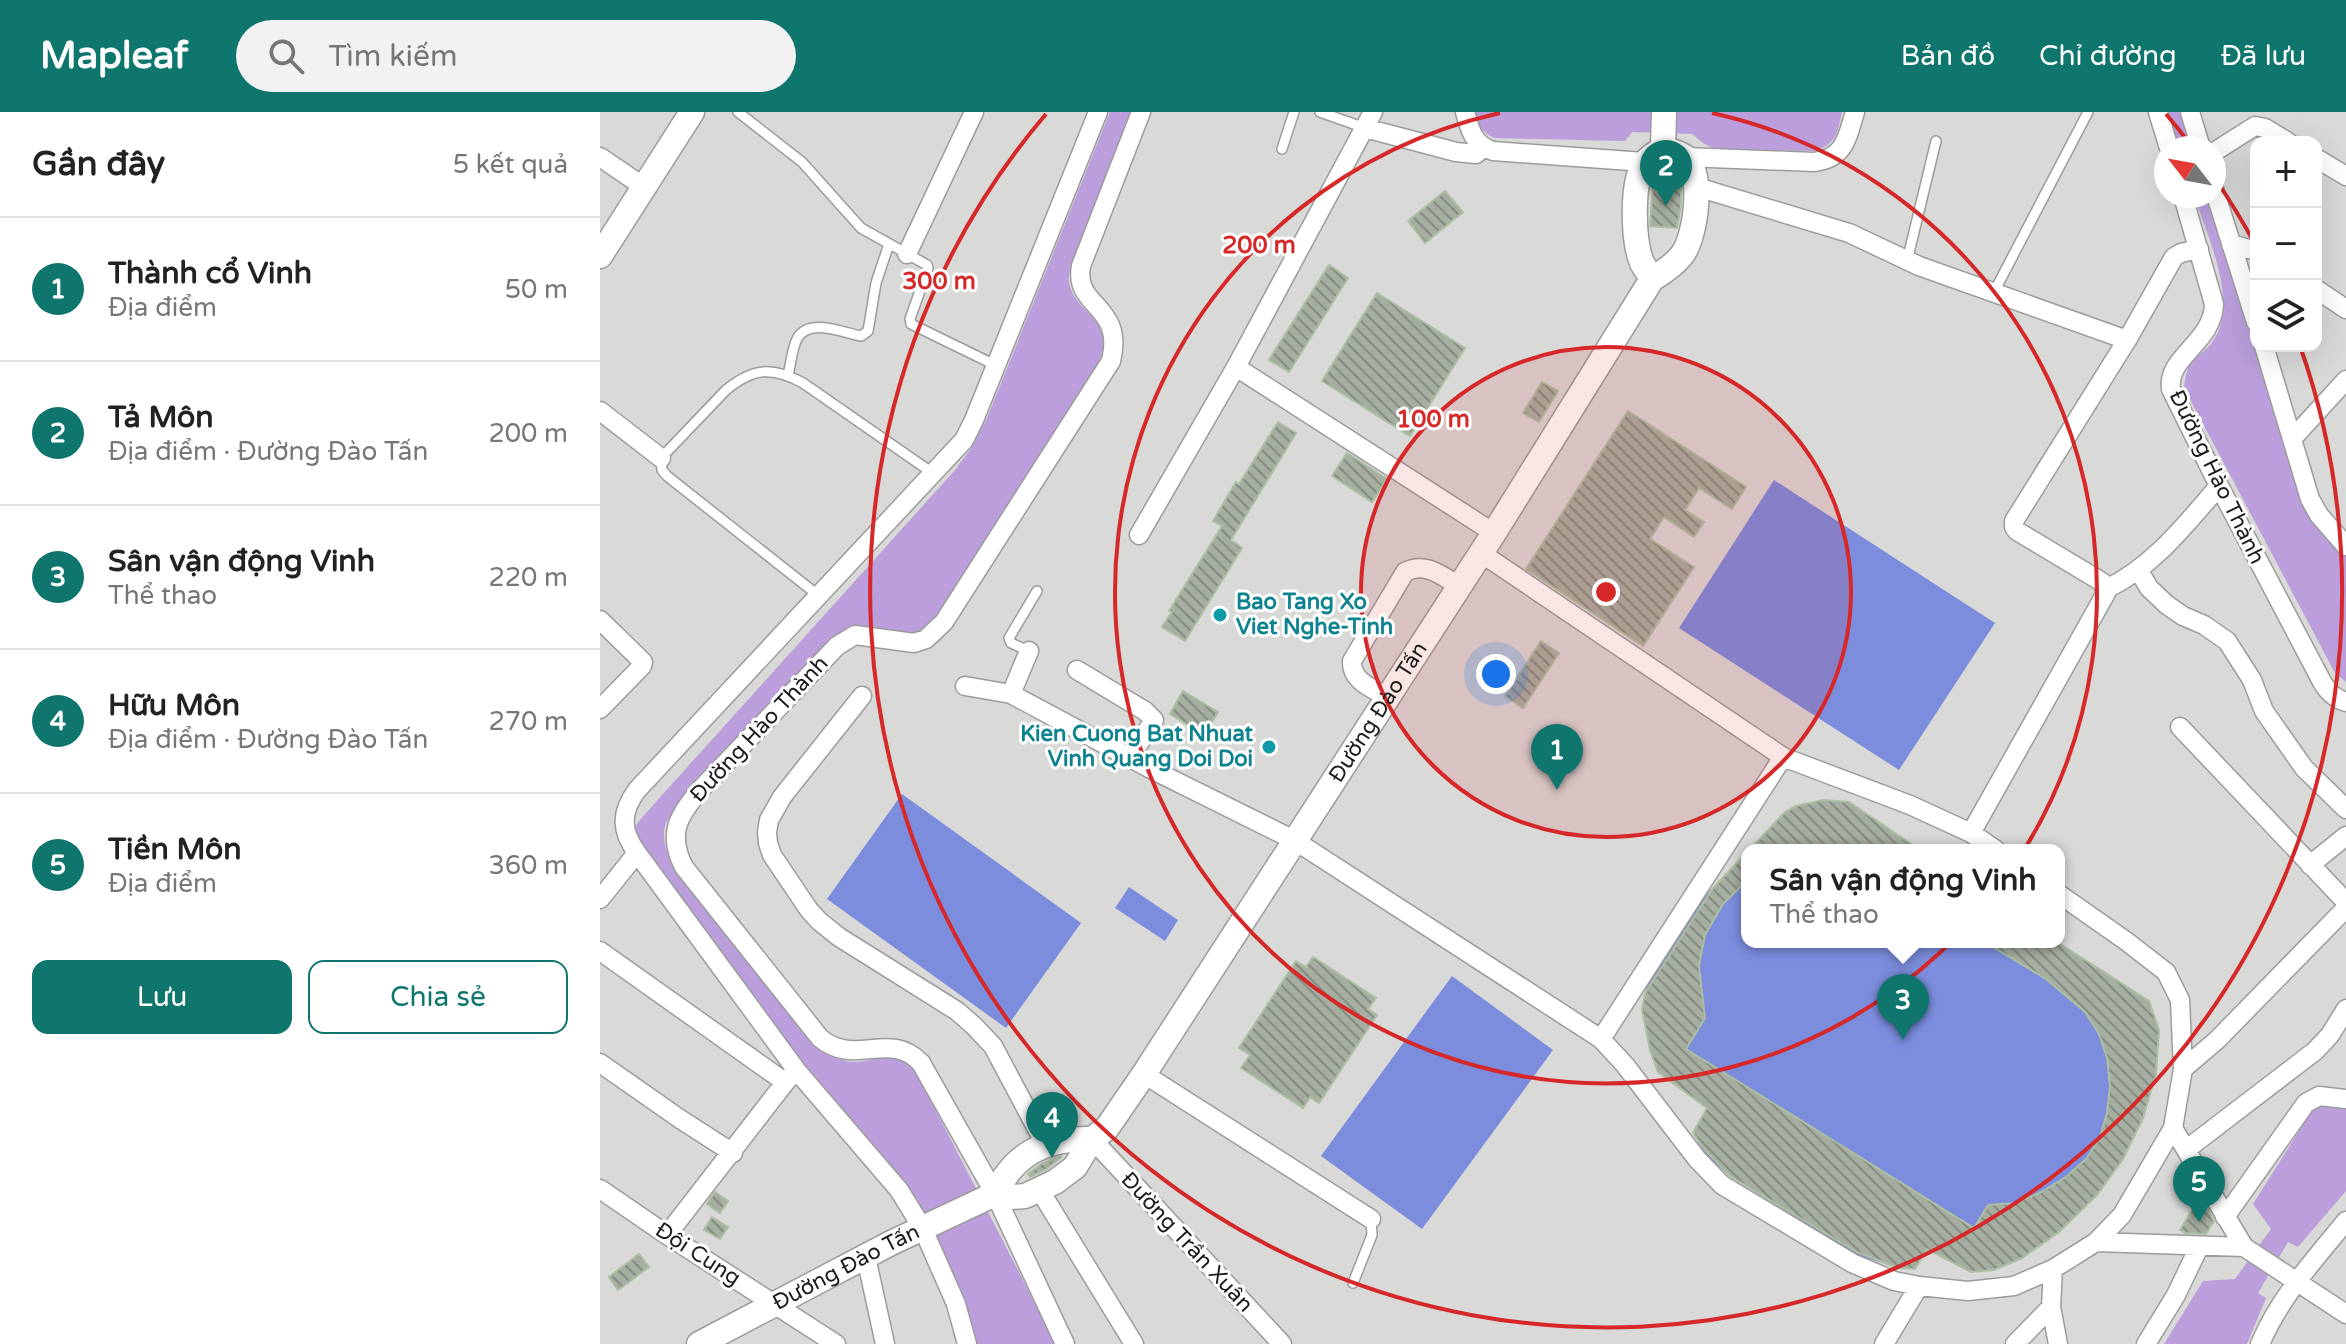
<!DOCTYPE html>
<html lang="vi">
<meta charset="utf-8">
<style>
:root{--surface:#fff;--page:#f2f2f2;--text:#222;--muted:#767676;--line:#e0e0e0;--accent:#0f766e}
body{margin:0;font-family:"Varela Round",sans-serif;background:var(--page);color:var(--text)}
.controls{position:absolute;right:24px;top:24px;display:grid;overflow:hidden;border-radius:16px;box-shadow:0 8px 32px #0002}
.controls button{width:72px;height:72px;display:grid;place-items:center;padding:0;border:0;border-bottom:2px solid var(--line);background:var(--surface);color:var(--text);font:40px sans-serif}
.compass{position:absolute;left:1554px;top:24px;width:72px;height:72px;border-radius:50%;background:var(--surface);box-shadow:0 8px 32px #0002;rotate:301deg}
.you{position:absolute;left:896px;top:562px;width:28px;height:28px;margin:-20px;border:6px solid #fff;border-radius:50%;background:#1a73e8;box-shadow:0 0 0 12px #1a73e833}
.badge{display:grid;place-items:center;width:52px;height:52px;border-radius:50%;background:var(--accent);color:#fff;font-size:26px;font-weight:700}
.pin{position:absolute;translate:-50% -66px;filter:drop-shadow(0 2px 4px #0008)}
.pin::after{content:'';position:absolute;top:42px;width:28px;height:24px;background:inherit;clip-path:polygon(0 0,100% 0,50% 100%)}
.popup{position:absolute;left:1141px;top:732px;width:324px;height:104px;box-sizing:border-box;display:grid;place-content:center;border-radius:16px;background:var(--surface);filter:drop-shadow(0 2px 6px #0005);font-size:26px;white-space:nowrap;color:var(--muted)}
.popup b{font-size:30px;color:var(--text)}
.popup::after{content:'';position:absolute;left:50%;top:100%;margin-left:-16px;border:16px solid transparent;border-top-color:var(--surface)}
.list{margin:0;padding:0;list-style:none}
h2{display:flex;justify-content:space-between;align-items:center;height:104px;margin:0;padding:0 32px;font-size:34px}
h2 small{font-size:26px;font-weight:400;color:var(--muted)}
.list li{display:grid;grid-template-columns:52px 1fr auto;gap:24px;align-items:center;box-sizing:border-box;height:144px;padding:0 32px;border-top:2px solid var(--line)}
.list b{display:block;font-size:30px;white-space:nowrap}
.list p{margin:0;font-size:26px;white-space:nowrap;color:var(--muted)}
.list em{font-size:26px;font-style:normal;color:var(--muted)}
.actions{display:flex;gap:16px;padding:24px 32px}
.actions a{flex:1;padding:18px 0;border:2px solid var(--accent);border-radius:16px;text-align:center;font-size:28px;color:var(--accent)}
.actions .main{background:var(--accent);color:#fff}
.icon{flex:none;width:44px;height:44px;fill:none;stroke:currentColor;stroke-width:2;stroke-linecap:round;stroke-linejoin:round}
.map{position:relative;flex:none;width:1746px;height:1232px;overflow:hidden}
header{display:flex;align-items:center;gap:48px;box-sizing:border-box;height:112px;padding:0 40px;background:var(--accent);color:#fff}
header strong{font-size:38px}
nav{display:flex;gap:44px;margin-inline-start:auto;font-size:28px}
.search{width:560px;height:72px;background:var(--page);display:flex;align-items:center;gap:20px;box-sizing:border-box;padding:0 28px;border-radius:44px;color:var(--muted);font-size:30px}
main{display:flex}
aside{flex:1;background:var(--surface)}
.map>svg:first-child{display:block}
</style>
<header>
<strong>Mapleaf</strong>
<div class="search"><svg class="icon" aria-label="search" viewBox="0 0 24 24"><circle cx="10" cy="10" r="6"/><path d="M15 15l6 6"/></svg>Tìm kiếm</div>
<nav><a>Bản đồ</a><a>Chỉ đường</a><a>Đã lưu</a></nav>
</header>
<main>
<aside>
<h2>Gần đây<small>5 kết quả</small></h2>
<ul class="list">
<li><span class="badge">1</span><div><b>Thành cổ Vinh</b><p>Địa điểm</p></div><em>50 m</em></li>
<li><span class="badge">2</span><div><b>Tả Môn</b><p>Địa điểm · Đường Đào Tấn</p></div><em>200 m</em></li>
<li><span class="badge">3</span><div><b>Sân vận động Vinh</b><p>Thể thao</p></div><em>220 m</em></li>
<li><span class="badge">4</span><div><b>Hữu Môn</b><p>Địa điểm · Đường Đào Tấn</p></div><em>270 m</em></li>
<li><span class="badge">5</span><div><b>Tiền Môn</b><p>Địa điểm</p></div><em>360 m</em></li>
</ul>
<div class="actions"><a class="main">Lưu</a><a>Chia sẻ</a></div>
</aside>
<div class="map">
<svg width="1746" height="1232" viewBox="0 0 1746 1232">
<defs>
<pattern id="building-back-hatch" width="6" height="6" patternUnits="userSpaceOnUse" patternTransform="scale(2)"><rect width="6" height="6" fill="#a5aea0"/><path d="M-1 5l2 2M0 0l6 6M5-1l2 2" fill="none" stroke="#868d82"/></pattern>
</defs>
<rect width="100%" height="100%" fill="#e2ede0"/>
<path fill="#d9d9d8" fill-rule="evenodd" d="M0,0h1746v1232h-1746zM1656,30h60v204h-60zM1566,36h48v48h-48zM1147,738h312v92h-312z"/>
<path fill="#7c8dde" d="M1174,368l221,143 -96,147 -220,-142z
M302,682l179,129 -75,105 -179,-129z
M1147,740v90h310l92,59 10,29 -3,44 -13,44 -20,41 -26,36 -103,75 -23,2 -43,-23 -13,20 -17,-1 -44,-14 -124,-78 -24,-20 -13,-23 14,-25 -49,-36 -8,-22 -8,-39 4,-22 11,-24 48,-69z
M529,775l49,33 -13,21 -50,-33z
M852,864l101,74 -131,179 -101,-73z"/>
<path fill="#ba9fdc" d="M510,0h21l-59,151c-2,6 -4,14 -3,19 6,35 51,36 30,79l-166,261c-3,3 -5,8 -9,10 -17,10 -51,-5 -72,-3l-177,180c-3,5 -8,11 -10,17 -5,19 8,40 19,55l132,166c12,7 27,16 42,15 29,-3 33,-16 58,10l140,272h-85l-46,-130 -122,-147 -169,-228 2,-14 9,-11 310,-344 17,-23 15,-29z
M874,0h368c-5,22 -5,32 -28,39l-99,-2 -12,-6 -11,-9 -60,-2 -7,9 -131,-3c-12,-7 -18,-12 -20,-26z
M1568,0h18l11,36h-18z
M1594,84h17l95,313 40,47v126l-11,-9 -151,-285c4,-38 17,-26 32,-52 21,-37 -9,-102 -22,-140z
M1721,992l25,1v86l-48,56 -10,-5 -30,51 8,5 -19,46h-83l39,-63 32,-2 36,-50 -18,-25 58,-92z"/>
<path fill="url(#building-back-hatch)" stroke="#acbfa3" stroke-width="2" d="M1053,72l28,2v19l-4,23 -27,-2z
M845,79l18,21 -38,31 -17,-22z
M729,153l19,13 -59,94 -20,-12z
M777,181l88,55 -55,88 -88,-55z
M942,270l16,9 -19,31 -16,-9z
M1028,299l118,76 -14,22 -33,-21 -14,22 19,12 -10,15 -30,-20 -14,22 44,28 -51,79 -117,-77z
M678,310l18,11 -65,107 11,8 -57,93 -23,-14 10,-15 -3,-1 53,-85 -9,-5 23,-39 3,2z
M747,341l40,26 -15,23 -40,-26z
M941,529l18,12 -36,55 -18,-12z
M583,579l35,21 -14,23 -34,-21z
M1223,688l26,2 71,48h-171l36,-38 11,-6z
M1147,740v28l-24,24 -18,31 -6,31 6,52 -19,31 288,179 14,-23 28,-2 25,-11 25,-15 21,-19 13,-21 7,-24 3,-27 -3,-28 -8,-24 -14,-22 -39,-33 -61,-37h72l92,59 10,29 -3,44 -13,44 -20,41 -26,36 -38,37 -37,26 -28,12 -23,2 -44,-23 -12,20 -17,-1 -41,-16 -127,-76 -24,-25 -13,-18 14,-25 -49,-36 -8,-22 -8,-40 3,-17 68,-105z
M713,845l63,41 -8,11 9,6 -58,88 -9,-6 -7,11 -62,-40 9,-13 -11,-7 57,-87 10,6z
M462,1044l-15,13 -17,8 -2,-3 13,-10z
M115,1080l13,9 -8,12 -13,-9z
M1597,1090l10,6 7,13 -8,13 -21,-1 -5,-3z
M112,1105l16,10 -8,12 -16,-9z
M39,1142l10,13 -31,23 -9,-13z"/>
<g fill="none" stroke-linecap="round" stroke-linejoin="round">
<g stroke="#9c9c9c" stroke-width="12">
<path id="service" d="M138,0l64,50 59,66 66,37 1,3 -18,51 1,5 84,41
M720,0l45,16
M682,37l12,-37
M1307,149l29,-120
M1394,180l94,-180
M188,263c3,-11 4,-28 10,-38 13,-19 46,-4 63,-1l7,-5 8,-48 13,-39
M219,484l-152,-120 -5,-6 -1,-12 65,-68c27,-22 46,-24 77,-7l131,91
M429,539l-18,-8 -2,-5 28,-47
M753,1171l19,-48 -1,-16"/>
</g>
<g stroke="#9c9c9c" stroke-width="21">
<path id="minor" d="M865,0c5,19 9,33 28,39l151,11
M1558,0l11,36
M1590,0l11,36
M765,16l91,24 20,2 7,-6
M1614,40l41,-26 10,2 23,14
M0,45l44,30
M1085,45l129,5c31,-4 33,-24 41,-50
M1716,46l30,18
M1097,75l152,46 70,33 208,74
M1614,77l42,133
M1583,84l31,108c-1,39 -48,53 -43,85l48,97 101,192c6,12 13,20 26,24
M1631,132l25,7
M307,142l67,-142
M1716,177l30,20
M1664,234l46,153 9,16 27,31
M636,255l258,166
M0,299l61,47
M1693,326l53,-58
M539,423l97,-168 137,-255
M881,441l302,204 127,48 61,28 25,17
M1538,457l11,19 18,17 16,11 21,9 23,16 25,39 12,31 40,57 42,41
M1506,477c47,-22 80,-65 113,-103
M0,508l43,42 -1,4 -42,43
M477,558l68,41 9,9 -24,37
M365,574l46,8 140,75 143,71 307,199 24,26 72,94 25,26 130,78 42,18 25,5 49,5 46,-5 39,-17 43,-27 26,-27 51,-87 10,-59 -3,-69 -14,-28 -40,-31 -67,-47
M411,582l18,-43
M262,584l-80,101 -13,23 -2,12 1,11 4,12 37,55 10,11 20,16 118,74 17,15 19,20 52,98
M787,585c-15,-9 -36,-16 -35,-36l53,-89c20,-11 37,4 54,14
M1580,615l166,175
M1371,721l135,-240 -4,-11 -85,-51 -3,-4v-6l113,-181 47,-83 7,-4 18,-4
M1710,753l36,-29
M0,787l37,-46
M0,839l182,129h5l10,-9
M1001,927l182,-282
M0,951l80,56 53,34
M1583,957l34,-29 129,-132
M544,962l227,145
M1573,1016l71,119 102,67
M492,1027l190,205
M1587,1037l128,-98 15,-16 16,-26
M0,1077l67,46 169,109
M439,1077l95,155
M1625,1105l81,-114 13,-7 27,3
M67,1123l120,-155
M1496,1130l148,5
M266,1145l19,87
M1453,1157l-2,38 7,37
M367,1232l-11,-40 -33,-75 -24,-39 -102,-119 -160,-218c-16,-22 -17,-40 0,-63l327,-350 10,-20 124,-308
M465,1232l-70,-150 -74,-131c-32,-34 -65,5 -101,-25l-136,-171c-17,-33 -6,-51 16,-77l137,-144 18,-11 59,8 12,-4 18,-17 167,-261c14,-57 -38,-53 -30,-95l60,-154
M1284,1232l35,-58
M1415,1232l36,-37
M1546,1232l30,-49 23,-48
M1660,1232c20,-47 54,-84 86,-123"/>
</g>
<g stroke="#9c9c9c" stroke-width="27">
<g id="tertiary">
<path d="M1063,36l1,-36"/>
<path d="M0,144l92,-144"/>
<path d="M1052,167c-3,-5 -7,-11 -10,-16 -9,-22 -11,-79 2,-99 4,-7 13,-11 19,-16"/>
<path d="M395,1082c20,-42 52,-56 97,-55"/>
<path id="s1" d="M99,1232l192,-101 104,-49 17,3 13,-1 30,-14 20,-15 17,-28 15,-11 37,-54 350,-541 158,-254c12,-7 22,-14 30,-24 14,-18 22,-80 4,-97 -5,-5 -16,-7 -23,-10"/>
</g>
</g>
<use href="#service" stroke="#fff" stroke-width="9"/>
<use href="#minor" stroke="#fff" stroke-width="18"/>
<use href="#tertiary" stroke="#fff" stroke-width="24"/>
</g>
<circle cx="1006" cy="480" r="245" fill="#d62828" fill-opacity=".12"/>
<g fill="none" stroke="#d62828" stroke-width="4">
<circle cx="1006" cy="480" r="245"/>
<path d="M1112 1A491 491 0 1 1 900 1"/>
<path d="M1566 2A736 736 0 0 1 1590 32M1616 68A736 736 0 0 1 1656 134M1700 234A736 736 0 1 1 446 2"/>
</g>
<g fill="#0f9aa8" stroke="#fff" stroke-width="3">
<circle cx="620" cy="503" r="8"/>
<circle cx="669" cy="635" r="8"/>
</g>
<g text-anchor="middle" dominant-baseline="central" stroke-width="6" stroke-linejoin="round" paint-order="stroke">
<g font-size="22" fill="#1b1b1b" stroke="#fff">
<text transform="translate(1617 365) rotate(64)">Đường Hào Thành</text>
<text stroke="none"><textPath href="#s1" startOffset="968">Đường Đào Tấn</textPath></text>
<text transform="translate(159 617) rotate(-47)">Đường Hào Thành</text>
<text transform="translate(587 1130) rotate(47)">Đường Trần Xuân</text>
<text transform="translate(98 1142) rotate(33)">Đội Cung</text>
<text stroke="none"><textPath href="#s1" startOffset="166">Đường Đào Tấn</textPath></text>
</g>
<g font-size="22" font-weight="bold" fill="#0d838f" stroke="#fff" text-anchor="start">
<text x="636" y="490">Bao Tang Xo<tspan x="636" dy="25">Viet Nghe-Tinh</tspan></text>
<text x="653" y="622" text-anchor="end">Kien Cuong Bat Nhuat<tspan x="653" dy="25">Vinh Quang Doi Doi</tspan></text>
</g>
</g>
<circle cx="1006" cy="480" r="12" fill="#d62828" stroke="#fff" stroke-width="4"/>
<g font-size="24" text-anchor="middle" font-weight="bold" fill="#d62828" stroke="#fff" stroke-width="6" stroke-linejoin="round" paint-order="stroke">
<text x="659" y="141">200 m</text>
<text x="339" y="177">300 m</text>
<text x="833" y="315">100 m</text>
</g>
</svg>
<div class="controls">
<button>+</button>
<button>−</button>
<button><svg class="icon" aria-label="layers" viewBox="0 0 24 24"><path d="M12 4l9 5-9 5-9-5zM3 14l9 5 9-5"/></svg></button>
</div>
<svg class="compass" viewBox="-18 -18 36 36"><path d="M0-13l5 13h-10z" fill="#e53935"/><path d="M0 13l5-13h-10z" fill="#767676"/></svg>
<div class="you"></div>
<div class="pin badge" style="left:957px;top:678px">1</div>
<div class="pin badge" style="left:1066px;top:94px">2</div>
<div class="pin badge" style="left:1303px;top:928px">3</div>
<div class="popup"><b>Sân vận động Vinh</b>Thể thao</div>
<div class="pin badge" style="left:452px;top:1046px">4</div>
<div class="pin badge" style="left:1599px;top:1110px">5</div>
</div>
</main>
